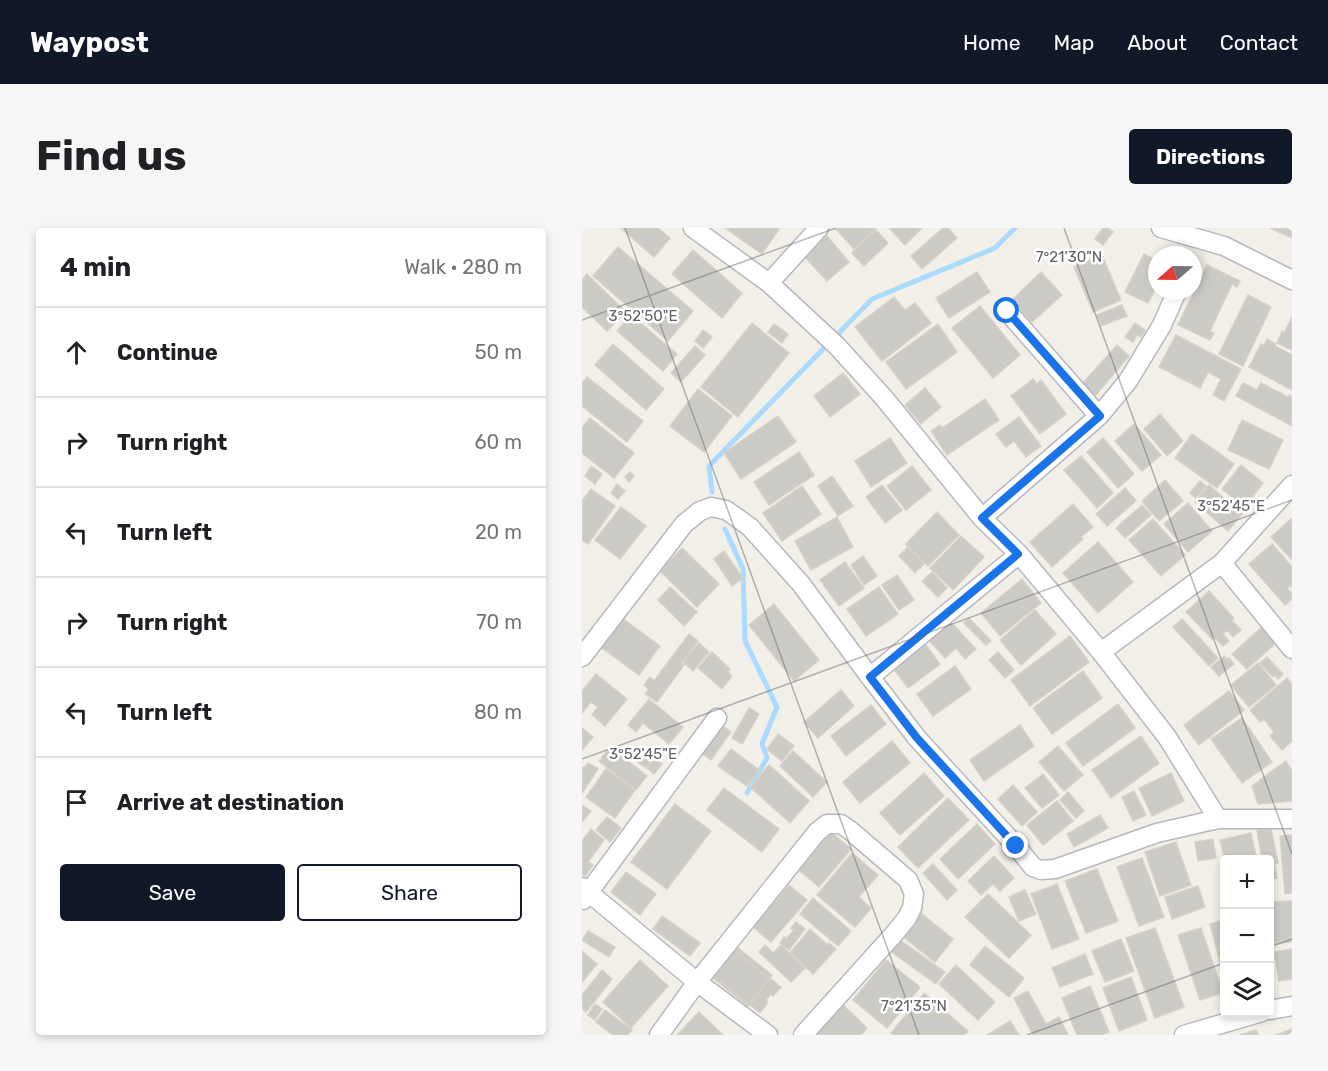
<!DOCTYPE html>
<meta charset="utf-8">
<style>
:root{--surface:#fff;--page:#f6f6f6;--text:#202124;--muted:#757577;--line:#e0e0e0;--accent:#111827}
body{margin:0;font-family:Rubik,sans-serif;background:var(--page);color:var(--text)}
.controls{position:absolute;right:18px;bottom:18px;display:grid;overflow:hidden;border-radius:6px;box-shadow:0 3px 9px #0003}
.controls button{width:54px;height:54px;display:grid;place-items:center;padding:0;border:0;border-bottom:2px solid var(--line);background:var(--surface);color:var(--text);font:30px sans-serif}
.compass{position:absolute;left:566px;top:18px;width:54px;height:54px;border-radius:50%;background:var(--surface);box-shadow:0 3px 9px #0003;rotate:250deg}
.stop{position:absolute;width:18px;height:18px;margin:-14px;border:4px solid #1a73e8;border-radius:50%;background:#fff}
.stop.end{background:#1a73e8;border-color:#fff;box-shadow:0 2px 6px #0008}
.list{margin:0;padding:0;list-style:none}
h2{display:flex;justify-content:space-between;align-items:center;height:78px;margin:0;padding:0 24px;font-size:26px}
h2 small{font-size:20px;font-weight:400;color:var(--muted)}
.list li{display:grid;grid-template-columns:39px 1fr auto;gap:18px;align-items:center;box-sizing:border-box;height:90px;padding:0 24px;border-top:2px solid var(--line)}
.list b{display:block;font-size:22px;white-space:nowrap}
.list em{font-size:20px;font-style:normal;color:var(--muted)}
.actions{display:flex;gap:12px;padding:18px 24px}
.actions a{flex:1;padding:14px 0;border:2px solid var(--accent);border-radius:6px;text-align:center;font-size:21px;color:var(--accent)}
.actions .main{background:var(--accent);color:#fff}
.icon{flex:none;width:33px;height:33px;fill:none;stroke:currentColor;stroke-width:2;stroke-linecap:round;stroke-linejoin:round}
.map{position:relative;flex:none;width:710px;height:807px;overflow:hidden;border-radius:6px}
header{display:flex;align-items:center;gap:36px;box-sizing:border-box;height:84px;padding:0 30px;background:var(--accent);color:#fff}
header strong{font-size:28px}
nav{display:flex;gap:33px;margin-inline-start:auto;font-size:21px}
.intro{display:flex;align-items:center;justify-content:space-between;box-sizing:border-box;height:144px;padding:0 36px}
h1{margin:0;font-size:42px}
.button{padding:15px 27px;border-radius:6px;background:var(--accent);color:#fff;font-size:21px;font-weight:700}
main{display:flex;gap:36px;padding:0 36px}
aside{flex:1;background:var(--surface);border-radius:6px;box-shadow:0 3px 9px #0003}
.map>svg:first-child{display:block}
</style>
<header>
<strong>Waypost</strong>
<nav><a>Home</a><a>Map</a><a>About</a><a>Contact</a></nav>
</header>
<div class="intro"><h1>Find us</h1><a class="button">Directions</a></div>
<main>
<aside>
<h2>4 min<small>Walk · 280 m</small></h2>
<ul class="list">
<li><svg class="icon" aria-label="ahead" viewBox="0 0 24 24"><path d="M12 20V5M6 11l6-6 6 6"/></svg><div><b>Continue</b></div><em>50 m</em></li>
<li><svg class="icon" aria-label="right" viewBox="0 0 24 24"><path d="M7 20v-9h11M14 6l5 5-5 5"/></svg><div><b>Turn right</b></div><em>60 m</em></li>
<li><svg class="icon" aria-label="left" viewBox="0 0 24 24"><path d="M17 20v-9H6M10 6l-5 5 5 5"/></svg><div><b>Turn left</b></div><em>20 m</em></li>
<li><svg class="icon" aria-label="right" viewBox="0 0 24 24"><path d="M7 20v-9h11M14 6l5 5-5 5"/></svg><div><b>Turn right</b></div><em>70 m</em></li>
<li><svg class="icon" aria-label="left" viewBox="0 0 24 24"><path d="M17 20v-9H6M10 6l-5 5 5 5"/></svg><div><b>Turn left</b></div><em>80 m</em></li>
<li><svg class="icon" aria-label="arrive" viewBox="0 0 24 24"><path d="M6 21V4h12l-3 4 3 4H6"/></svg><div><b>Arrive at destination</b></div></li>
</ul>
<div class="actions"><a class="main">Save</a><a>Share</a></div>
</aside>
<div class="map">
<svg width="710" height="807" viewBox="0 0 710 807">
<rect width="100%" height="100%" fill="#f1efe8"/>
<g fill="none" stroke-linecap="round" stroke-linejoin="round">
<path stroke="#aadaff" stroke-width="5" d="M130,264l-3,-26 163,-167 123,-51 20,-20
M143,301l18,40 2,72 32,66 -15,37 5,14 -20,35"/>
</g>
<path fill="#cccac5" stroke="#d6d1c6" stroke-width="1.5" d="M39,0h37l12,10 -16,19z
M143,0h53l1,1 -17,25z
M253,0h41l-22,21z
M307,0h33l-17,17z
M361,0h5l9,10 -35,31 -11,-13z
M521,0h5l5,4 -10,13 -8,-6z
M688,0h22v10z
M294,2l12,13 -24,23 -12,-13z
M245,8l22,26 -22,19 -23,-25z
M36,19l75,64 -25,30 -75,-65z
M111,22l49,43 -20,25 -50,-44z
M562,26l13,7v25l-9,17 -23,-11z
M520,27l19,45 -28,12 -19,-45z
M625,37l33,16 -3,6 -5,-3 -22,47 4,2 -4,7 -32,-15z
M395,44l13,20 -41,26 -13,-20z
M459,44l21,23 -30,27 -20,-22z
M5,46l39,38 -19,19 -25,-24v-27z
M666,67l23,12 -28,59 -24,-12z
M312,69l11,13 10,-7 16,20 -49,38 -27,-34z
M540,77l5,11 -26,10 -4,-11z
M398,78l40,49 -27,23 -41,-50z
M49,87l46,39 -14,17 -46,-40z
M710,89v33l-15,-7 5,-12 2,2z
M170,95l37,30 -51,64 -37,-30z
M553,95l10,7 -4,7 -4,-2 -4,7 -8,-5z
M192,96l14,10 -6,9 -14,-11z
M356,96l19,28 -51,37 -20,-27z
M121,102l9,7 -9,11 -8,-7z
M594,107l65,34 -17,32 -11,-6 8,-16 -13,-7 -8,16 -41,-21z
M685,111l9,5 -1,2 17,9v35l-43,-23 12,-23 3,1z
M31,116l51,45 -18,21 -51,-45z
M535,117l12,11 -34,40 -13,-12z
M113,118l10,9 -24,27 -10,-9z
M261,145l17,21 -30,23 -16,-21z
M5,149l56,44 -16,21 -45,-36v-23z
M451,151l4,5 4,-4 25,34 -26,20 -29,-38z
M661,155l14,7 4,-7 27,14 1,-2 3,1v30l-56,-30z
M343,160l16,19 -20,17 -16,-19z
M116,161l34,27 -28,36 -34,-26z
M403,171l14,21 -52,35 -16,-24 9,-6 2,3z
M578,186l23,27 -16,15 -23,-27z
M196,188l18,26 -55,37 -17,-26z
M437,189l22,29 -15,11 -12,-16 -8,6 -10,-13z
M8,190l44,35 -20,25 -32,-25v-25z
M660,192l41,20 -14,29 -41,-19z
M552,196l27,31 -19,16 -27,-30z
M610,206l42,30 -17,24 -42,-30z
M308,210l17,25 -36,24 -16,-26z
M521,210l31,36 -16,14 -31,-36z
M217,224l15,23 -45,30 -15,-23z
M499,228l32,37 -16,15 -33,-38z
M659,237l22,18 -18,24 -23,-18z
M9,238l11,8 -7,10 -10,-8z
M330,238l19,24 -25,20 -19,-24z
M48,244l4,4 -5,6 -4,-5z
M250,248l21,30 -15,10 -20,-30z
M583,252l18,21 -24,20 -17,-20z
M618,253l6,5 -10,12 -6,-5z
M35,256l8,7 -7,8 -7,-6z
M300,257l20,25 -17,13 -19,-26z
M627,257l33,29 -14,17 -33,-29z
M220,258l19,28 -39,27 -19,-28z
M543,260l11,13 -29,25 -11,-12z
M9,261l24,17 -27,38 -6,-4v-39z
M606,275l24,28 -24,21 -24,-28z
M491,276l20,23 -12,10 2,2 -31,28 -22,-25z
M560,277l9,10 -26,23 -9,-10z
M39,279l25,19 -26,33 -25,-19z
M355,284l22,23 -31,31 -22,-22z
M255,289l16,30 -42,23 -16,-29z
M710,290v42l-21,-23z
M571,291l32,36 -24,21 -32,-36z
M379,308l23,21 -31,33 -23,-22z
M516,314l35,40 -35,31 -35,-40z
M690,316l20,23v20l-2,-1 -3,2 5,6v5l-7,6 -36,-41z
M326,319l16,17 -9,9 -16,-17z
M100,320l37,36 -22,23 -37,-36z
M142,323l19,27 -11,8 -18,-27z
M281,328l14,20 -13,9 -13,-20z
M263,334l19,26 -25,18 -19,-26z
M350,344l15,16 -9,9 -16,-16z
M315,347l17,25 -15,10 -17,-25z
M440,351l19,24 -41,33 -19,-23z
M88,359l27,25 -13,14 -26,-26z
M297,359l19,27 -32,22 -19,-27z
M627,363l25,27 -2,2 9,10 -8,7 -6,-7 -4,4 6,7 -6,5 -9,-9 -2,2 -26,-27z
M192,376l45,56 -25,21 -45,-56z
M453,382l21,24 -35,31 -21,-25z
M37,388l41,30 -21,29 -41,-30z
M364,389l30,32 -11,10 -9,-11 -11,10 -20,-22z
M387,390l22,23 -5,4 -22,-22z
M600,391l36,39 -9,8 -36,-39z
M682,397l14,16 -31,28 -15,-15z
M107,406l9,7 -17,22 3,2 -27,37 -12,-8 4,-5 -5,-4 6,-8 4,4z
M488,408l19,26 -59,44 -19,-26z
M117,415l10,9 -16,19 -10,-9z
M343,416l15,20 -32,24 -15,-20z
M130,424l18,17 -2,3 4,4 -10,13 -24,-21z
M416,424l16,18 -9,8 -16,-18z
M642,428l3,3 2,-1 5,6 -15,12 -8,-9z
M685,429l16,17 -5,5 -3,-4 -2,2 -13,-14z
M676,435l18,22 -27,22 -18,-22z
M373,438l16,23 -38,27 -16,-22z
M501,443l19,27 -50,36 -19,-26z
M14,446l31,25 -22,27 -13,-11 6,-8 -7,-5 -9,11v-22z
M705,450l5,7v56l-10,9 -12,-14 4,-4 -10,-13 -4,3 -10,-12z
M259,462l13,16 -36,32 -14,-16z
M647,463l15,19 -45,35 -15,-20z
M67,471l34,28 -14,17 -26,-21 -7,9 -8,-7z
M536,476l17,24 -52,38 -17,-23z
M289,477l15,19 -40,32 -15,-20z
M167,480l10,6 -17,30 -10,-6z
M660,490l30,44 -30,21 -31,-44z
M138,496l11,8 -20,28 -11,-8z
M438,497l14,21 -50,35 -14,-21z
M0,500l11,9 -11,13z
M196,506l16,12 -12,15 -15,-12z
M559,508l18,27 -48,35 -19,-28z
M310,513l18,22 -50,40 -17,-21z
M476,518l25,29 -19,16 -25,-29z
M28,519l37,29 -11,14 -37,-29z
M149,521l28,21 -12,16 -29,-20z
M211,523l34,31 -14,15 -33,-31z
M63,525l8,6 -7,9 -8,-6z
M73,531l7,5 -8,10 -7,-6z
M704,533l6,10v30l-34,3 -6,-18z
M6,535l10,6 -16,24v-26l2,1z
M187,537l40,36 -19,22 -40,-36z
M24,541l29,21 -20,28 -29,-21z
M342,545l20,23 -44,39 -20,-22z
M589,545l13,28 -32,15 -13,-28z
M461,546l16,21 -17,13 -17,-20z
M431,557l24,27 -15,14 -24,-27z
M142,560l55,41 -17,23 -55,-42z
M552,563l12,24 -13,6 -11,-24z
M486,564l16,19 -8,7 -16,-18z
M366,570l21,22 -51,48 -20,-21z
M475,573l16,20 -30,24 -16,-20z
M93,576l36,27 -44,58 -36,-27z
M0,577l9,6 -9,11z
M518,587l8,13 -34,19 -7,-13z
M25,589l14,11 -11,14 -14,-12z
M395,596l18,20 -37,35 -18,-20z
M689,600l7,35 -4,1 3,14 -7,1v-19h-8l-5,-30z
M9,601l13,11 -16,22 5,3 -8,11 -3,-3v-32z
M249,604l20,17 -32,38 -20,-17z
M669,605l6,27h-32l-5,-20z
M710,607v58l-7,1 -5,-58z
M631,611l3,19 -18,3 -3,-19z
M594,614l15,43 -31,11 -15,-44z
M270,625l26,22 -19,22 12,11 -16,19 -38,-32z
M412,628l20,22 -14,13 -7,-7 -12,11 -13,-14z
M560,630l22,59 -25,9 -22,-59z
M351,636l24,26 -10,10 -24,-27z
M515,641l21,52 -32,12 -21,-52z
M44,644l30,22 -16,21 -29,-23z
M475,656l22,55 -27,10 -21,-55z
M207,657l18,15 -36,42 -18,-15z
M616,658l7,21 -33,12 -7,-22z
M443,662l11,24 -17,7 -10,-24z
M406,666l43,41 -22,23 -44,-41z
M231,670l38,33 -13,15 -38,-32z
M710,673v41l-22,2v-42z
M335,682l36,29 -18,23 -37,-29z
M80,688l38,27 -10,13 -37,-27z
M642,692v57l-14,-53z
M214,694l9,7 -16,21 -9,-7 4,-6 2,2 8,-9 -3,-2z
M573,700l29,79 -29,11 -29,-80z
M619,700l22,65 -23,7 -22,-65z
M228,701l18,16 1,-2 7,6 -23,25 -23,-21z
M6,703l27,16 -6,10 -27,-17z
M315,710l48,34 -9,12 -47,-34z
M539,711l13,32 -29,11 -13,-31z
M183,717l8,8 8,-8 24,23 -14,14 -32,-30z
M403,718l39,32 -15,19 -39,-32z
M155,719l35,28 -24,31 -35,-28z
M710,721v30l-13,2 -5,-29z
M152,722l47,37 -8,9 -2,-2 -5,6 2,2 -8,11 -46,-37z
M0,723l15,13 -15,18z
M503,726l8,20 -33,13 -8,-19z
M58,732l28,26 -37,42 -28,-26z
M304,732l34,27 -33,41 -34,-28z
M374,737l39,37 -17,18 -39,-36z
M20,742l10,9 -26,33 -4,-4v-13z
M549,749l16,43 -28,11 -16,-43z
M508,758l19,46 -9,3h-23l-15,-37z
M446,763l18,33 13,-7 9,18h-35l-19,-37z
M342,765l44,38 -3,4h-72l-2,-2z
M259,775l26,25 -6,7h-50z
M13,776l7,5 -7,11 -7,-5z
M23,782l27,20 -4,5h-15l-17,-13z
M117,784l24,23h-46z
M428,793l9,14h-32z
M710,801v6h-16z
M674,802l2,5h-18z"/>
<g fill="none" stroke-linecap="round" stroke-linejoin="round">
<g stroke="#b5b8bc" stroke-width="21">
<path id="street" d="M111,0l76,55 68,63 47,52 98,120 37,36 82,98 66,85 51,82
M579,0l63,18 68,34
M187,55l50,-55
M425,83l92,105
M400,290l117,-102 29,-35 34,-56 15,-34
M640,335l70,86
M519,424l121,-89 70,-78
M0,429l102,-133 16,-13 11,-4 15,3 24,17 51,57 69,93 47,61 99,108 17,21 8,3 14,-1 102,-36 61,-14h74
M288,449l149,-123
M0,659l115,95 71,53
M1,672l134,-182
M688,782l22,-4
M77,807l38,-53 120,-150 10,-8h14l10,7 57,49 6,14 -2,14 -5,10 -13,16 -91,101
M602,807l78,-23"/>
</g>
<use href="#street" stroke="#fff" stroke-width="18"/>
</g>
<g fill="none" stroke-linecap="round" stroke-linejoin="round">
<path stroke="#1a73e8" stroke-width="8" d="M425,83l93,105 -118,102 36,36 -148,123 47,61 99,108"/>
</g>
<path fill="none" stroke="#5f6368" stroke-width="1.5" stroke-opacity="0.45" d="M43,0l294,807M482,0l228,626M0,92l254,-92M0,531l710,-259M688,719l22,-8M445,807l197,-72"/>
<g font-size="15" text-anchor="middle" fill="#5f6368" stroke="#fff" stroke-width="5" stroke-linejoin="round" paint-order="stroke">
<text x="487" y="34">7°21'30"N</text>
<text x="61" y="93">3°52'50"E</text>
<text x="649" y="283">3°52'45"E</text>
<text x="61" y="531">3°52'45"E</text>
<text x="332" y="783">7°21'35"N</text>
</g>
</svg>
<div class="controls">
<button>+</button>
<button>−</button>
<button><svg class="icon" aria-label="layers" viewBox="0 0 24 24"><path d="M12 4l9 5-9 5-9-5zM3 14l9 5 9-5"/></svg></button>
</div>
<svg class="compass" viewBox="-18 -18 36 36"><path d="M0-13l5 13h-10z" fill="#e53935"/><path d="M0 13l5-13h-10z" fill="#757577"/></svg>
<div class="stop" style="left:425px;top:83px"></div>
<div class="stop end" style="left:434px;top:618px"></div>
</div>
</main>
